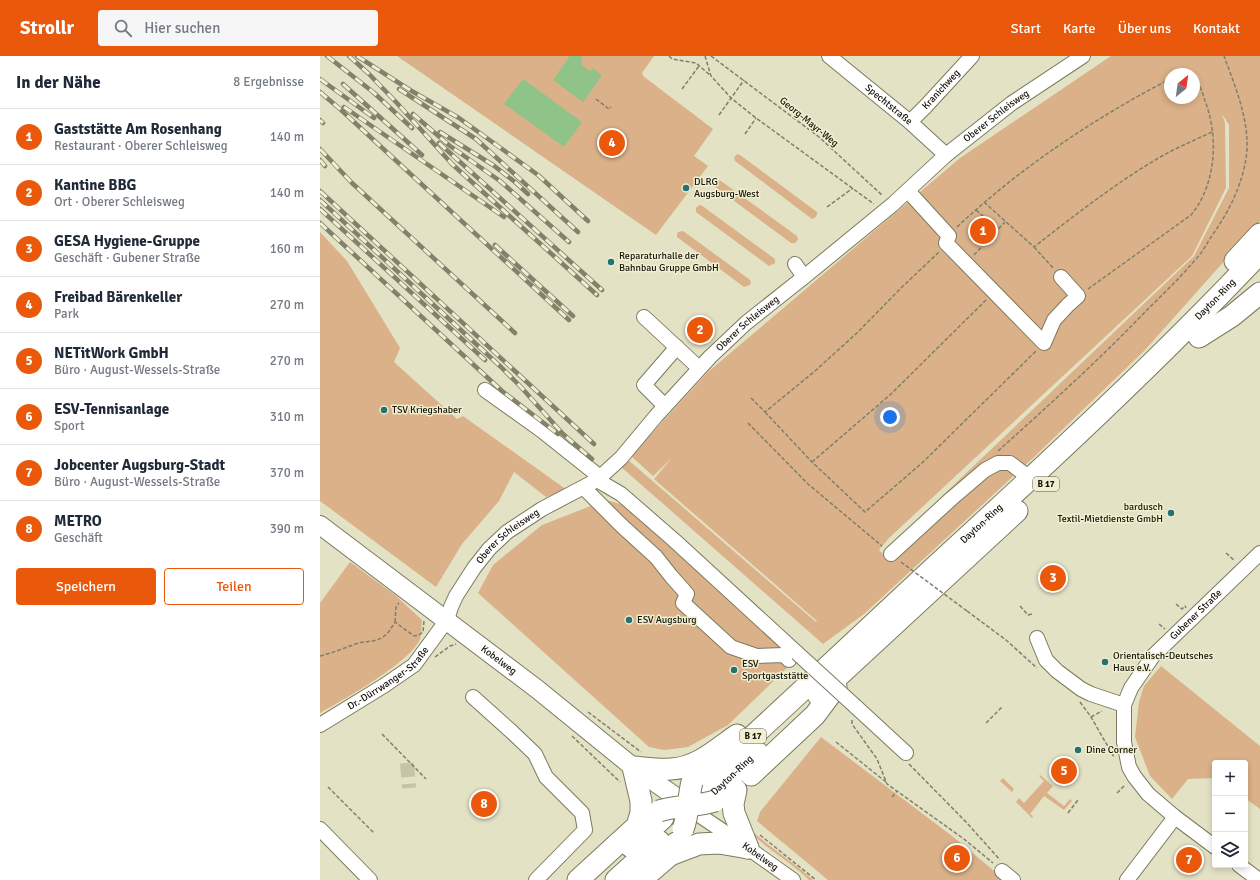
<!DOCTYPE html>
<html lang="de">
<meta charset="utf-8">
<style>
:root{--surface:#fff;--page:#f6f6f7;--text:#1f2937;--muted:#747a83;--line:#e0e1e3;--accent:#ea580c}
body{margin:0;font-family:Signika,sans-serif;background:var(--page);color:var(--text)}
.controls{position:absolute;right:12px;bottom:12px;display:grid;overflow:hidden;border-radius:4px;box-shadow:0 2px 6px #0003}
.controls button{width:36px;height:36px;display:grid;place-items:center;padding:0;border:0;border-bottom:1px solid var(--line);background:var(--surface);color:var(--text);font:20px sans-serif}
.compass{position:absolute;left:844px;top:12px;width:36px;height:36px;border-radius:50%;background:var(--surface);box-shadow:0 2px 6px #0003;rotate:29deg}
.you{position:absolute;left:570px;top:361px;width:14px;height:14px;margin:-10px;border:3px solid #fff;border-radius:50%;background:#1a73e8;box-shadow:0 0 0 6px #1a73e833}
.badge{display:grid;place-items:center;width:26px;height:26px;border-radius:50%;background:var(--accent);color:#fff;font-size:13px;font-weight:700}
.pin{position:absolute;translate:-50% -50%;border:2px solid #fff;box-shadow:0 1px 4px #0006}
.list{margin:0;padding:0;list-style:none}
h2{display:flex;justify-content:space-between;align-items:center;height:52px;margin:0;padding:0 16px;font-size:17px}
h2 small{font-size:13px;font-weight:400;color:var(--muted)}
.list li{display:grid;grid-template-columns:26px 1fr auto;gap:12px;align-items:center;box-sizing:border-box;height:56px;padding:0 16px;border-top:1px solid var(--line)}
.list b{display:block;font-size:15px;white-space:nowrap}
.list p{margin:0;font-size:13px;white-space:nowrap;color:var(--muted)}
.list em{font-size:13px;font-style:normal;color:var(--muted)}
.actions{display:flex;gap:8px;padding:12px 16px}
.actions a{flex:1;padding:9px 0;border:1px solid var(--accent);border-radius:4px;text-align:center;font-size:14px;color:var(--accent)}
.actions .main{background:var(--accent);color:#fff}
.icon{flex:none;width:22px;height:22px;fill:none;stroke:currentColor;stroke-width:2;stroke-linecap:round;stroke-linejoin:round}
.map{position:relative;flex:none;width:940px;height:824px;overflow:hidden}
header{display:flex;align-items:center;gap:24px;box-sizing:border-box;height:56px;padding:0 20px;background:var(--accent);color:#fff}
header strong{font-size:19px}
nav{display:flex;gap:22px;margin-inline-start:auto;font-size:14px}
.search{width:280px;height:36px;background:var(--page);display:flex;align-items:center;gap:10px;box-sizing:border-box;padding:0 14px;border-radius:4px;color:var(--muted);font-size:15px}
main{display:flex}
aside{flex:1;background:var(--surface)}
.map>svg:first-child{display:block}
</style>
<header>
<strong>Strollr</strong>
<div class="search"><svg class="icon" aria-label="search" viewBox="0 0 24 24"><circle cx="10" cy="10" r="6"/><path d="M15 15l6 6"/></svg>Hier suchen</div>
<nav><a>Start</a><a>Karte</a><a>Über uns</a><a>Kontakt</a></nav>
</header>
<main>
<aside>
<h2>In der Nähe<small>8 Ergebnisse</small></h2>
<ul class="list">
<li><span class="badge">1</span><div><b>Gaststätte Am Rosenhang</b><p>Restaurant · Oberer Schleisweg</p></div><em>140 m</em></li>
<li><span class="badge">2</span><div><b>Kantine BBG</b><p>Ort · Oberer Schleisweg</p></div><em>140 m</em></li>
<li><span class="badge">3</span><div><b>GESA Hygiene-Gruppe</b><p>Geschäft · Gubener Straße</p></div><em>160 m</em></li>
<li><span class="badge">4</span><div><b>Freibad Bärenkeller</b><p>Park</p></div><em>270 m</em></li>
<li><span class="badge">5</span><div><b>NETitWork GmbH</b><p>Büro · August-Wessels-Straße</p></div><em>270 m</em></li>
<li><span class="badge">6</span><div><b>ESV-Tennisanlage</b><p>Sport</p></div><em>310 m</em></li>
<li><span class="badge">7</span><div><b>Jobcenter Augsburg-Stadt</b><p>Büro · August-Wessels-Straße</p></div><em>370 m</em></li>
<li><span class="badge">8</span><div><b>METRO</b><p>Geschäft</p></div><em>390 m</em></li>
</ul>
<div class="actions"><a class="main">Speichern</a><a>Teilen</a></div>
</aside>
<div class="map">
<svg width="940" height="824" viewBox="0 0 940 824">
<rect width="100%" height="100%" fill="#e4e2c4"/>
<path fill="#dab188" fill-rule="evenodd" d="M77,0h257l-12,17 1,3 70,53 -19,27 14,10 -52,69z
M791,0h149v165l-115,129 -111,107 -170,157 -41,30 -203,-178 7,-7 189,163 1,-1 -163,-142 17,-20 -18,17 -22,-20 77,-84 252,-214zM850,18h24v24h-24zM902,58l7,11v63l-35,68 -253,241 -4,19 -49,43 -9,-9 10,-12 303,-282 34,-68 -1,-65z
M417,98l3,1 77,57v2l-1,3 -4,2 -77,-58 -1,-3z
M398,124l3,1 76,55 1,3c-2,4 -3,5 -7,4l-77,-57 1,-4z
M381,149l74,54v4l-6,3 -73,-54v-4l2,-2z
M363,175l66,48 2,3 -1,3 -6,2 -67,-50v-3l1,-2z
M0,176l27,29 53,87 -6,14 63,57 6,-3 104,74 -21,7 -32,-25 -15,29 -37,43 -26,43 -116,-86z
M286,444l18,5 156,142 8,20 -60,58 -40,22 -24,3 -15,-3 -171,-154 15,-28 49,-40z
M30,506l45,33 27,25c-1,6 0,13 -2,19 -9,23 -77,61 -100,74v-110z
M841,610l99,80v63l-15,-11v-35h-30v15l-27,1 -16,20 -22,-23 -15,-39 4,-35 5,-16z
M501,681l131,99 53,44h-177l-71,-59 3,-9z
M720,719l13,11 -6,7 17,13 6,-7 2,2 -8,9 -20,-14 -14,18 3,2 -1,2 -16,-16 3,-4 5,5 20,-22 -5,-5z
M683,722l11,11 -2,3 -12,-11z
M432,775c19,17 41,31 61,49h-4c-18,-18 -41,-30 -59,-48z"/>
<path fill="#90c388" d="M249,0h12l1,9 8,6 3,-3 8,7v2l-18,25 -30,-22 16,-23z
M203,23l59,43 -18,25 -60,-43z"/>
<g fill="none" stroke-linecap="round" stroke-linejoin="round">
<path stroke="#c5c3a8" stroke-width="14" stroke-dasharray="14 7" stroke-linecap="butt" d="M87,707l2,25"/>
<g stroke="#7c7a5f" stroke-width="16">
<g id="minor">
<path id="s1" d="M509,0l81,66 36,33"/>
<path id="s2" d="M590,66l16,-16 46,-50"/>
<path d="M588,135l41,45 -3,7 98,100 10,-23 14,-15 10,-9 -17,-19"/>
<path d="M475,208l9,13"/>
<path d="M324,261l55,51"/>
<path d="M165,334l56,40 59,47"/>
<path d="M345,350l-21,-21 33,-38"/>
<path d="M277,424l24,14 54,47 122,112"/>
<path d="M264,432l38,38 34,31 15,19 16,18 -4,9 48,44 26,9 27,-1 5,5"/>
<path d="M571,498l60,-55 34,-29 13,-7h12l21,16"/>
<path d="M717,582l9,22 11,11 24,18 10,5 33,11"/>
<path d="M153,641l39,35 23,22 11,23 36,36 3,17 -49,50"/>
<path d="M535,650l51,47"/>
<path id="s3" d="M0,669l65,-40 29,-20 33,-45 4,-13 5,-11 18,-28 15,-19 18,-17 35,-23 55,-29 24,-22 35,-42 54,-59 36,-34 58,-46 88,-72 54,-50 66,-52 71,-47"/>
<path id="s4" d="M379,759l49,33 45,32"/>
<path d="M0,773l50,51"/>
<path id="s5" d="M895,791l-40,-30 -27,-23 -14,-18 -5,-9 -5,-25v-37l7,-17 22,-32 107,-103"/>
<path d="M919,809l20,15"/>
<path d="M682,815l11,9"/>
<path d="M807,824l48,-63"/>
</g>
</g>
<g stroke="#7c7a5f" stroke-width="20">
<g id="major">
<path id="s6" d="M0,469l217,164 96,78 43,30"/>
</g>
</g>
<g stroke="#7c7a5f" stroke-width="23">
<g id="highway">
<path d="M915,205l25,-27"/>
<path d="M879,281l33,-21 28,-23"/>
<path d="M498,639l199,-184"/>
<path d="M431,719l64,-60 21,-28"/>
<path id="s7" d="M376,732c83,-75 164,-152 246,-228 109,-100 217,-200 318,-307"/>
<path d="M416,734l-3,14 1,9 14,35"/>
<path id="s8" d="M388,742l49,-46"/>
<path d="M311,791l32,-29"/>
<path d="M350,799l29,-11 20,-1 29,5"/>
<path d="M258,824l59,-54 4,-13v-12l-8,-34c13,1 26,3 38,2 26,-1 46,-20 66,-34"/>
<path d="M296,824l43,-39"/>
<path d="M321,824l29,-25 6,-12"/>
</g>
</g>
<path stroke="#807f6a" stroke-width="1.5" stroke-dasharray="4 2" stroke-linecap="butt" d="M349,0l3,3 24,4 15,13
M385,0l6,20 20,22 25,20 118,86
M391,0l108,81 64,59
M859,18l2,-1 6,1
M362,33l17,-23
M276,43l13,10 2,-2
M399,59l25,-35
M425,78l11,-16
M664,146l50,45c41,-32 83,-65 128,-91 16,-9 33,-16 50,-24
M507,151l26,-19
M656,154l8,7
M637,171c63,-59 136,-108 213,-148
M714,191l20,22
M654,199l31,-33
M768,233l103,-74c25,-30 28,-78 14,-114 -2,-7 -5,-17 -11,-22
M431,342l14,14 50,-41 43,-39 41,-42 40,-38
M445,356l47,50 53,50 57,-49 114,-112
M428,367l60,61 74,62
M678,395c50,-45 100,-90 147,-139 17,-17 35,-34 50,-52 6,-6 10,-13 14,-20 17,-24 30,-47 36,-76 8,-36 -9,-75 -21,-108
M492,406l79,-68 95,-94
M906,497l9,8
M856,548l6,5 3,-3 1,2
M700,550l8,9 4,-1
M647,555l39,29 31,28
M75,566l1,-15 3,-4
M839,568l6,5
M0,600c13,-3 26,-9 39,-13 8,-2 16,-1 24,-6 6,-4 8,-9 12,-15l19,14 5,-1 4,-3 1,-11
M115,601l15,-11 6,-2
M760,646l11,15 23,40
M268,656l53,40
M771,661l11,-6
M532,664v4l25,35 10,25 77,55 29,24
M666,667l17,-17
M62,678l44,45
M252,680l48,46
M516,686l50,40
M589,708l58,59 33,37
M8,731l46,46
M797,737l8,-8
M572,741l5,-6
M748,757l10,-13
M440,779l56,45"/>
<use href="#minor" stroke="#fff" stroke-width="14"/>
<use href="#major" stroke="#fff" stroke-width="18"/>
<use href="#highway" stroke="#fff" stroke-width="21"/>
<g stroke="#82816c" stroke-width="4.5">
<path id="rail" d="M7,0l46,36 39,36
M29,0l20,18 27,28 56,62 145,131
M37,0l53,34 49,28 79,57 50,46
M0,23l54,39
M23,28l79,71
M79,33l77,50 102,93
M0,36l20,17 229,211
M24,51l160,110
M93,58l37,32 50,35 69,61
M0,64l3,3
M120,76l53,33 22,17 13,12
M119,87l163,147
M0,93l32,34 163,150
M0,104l5,6
M0,135l274,253
M0,144l181,167 19,19 43,48 29,25
M0,153l165,151
M0,167l182,168 56,43
M175,189l78,71"/>
</g>
<use href="#rail" stroke="#f1efd1" stroke-width="3" stroke-dasharray="9" stroke-linecap="butt"/>
<g stroke="#7c7a5f" stroke-width="16" stroke-linecap="butt">
<path id="minor-bridge" d="M477,597l58,53"/>
</g>
<g stroke="#7c7a5f" stroke-width="23" stroke-linecap="butt">
<path id="highway-bridge" d="M339,755c18,-6 37,-4 56,-10
M363,773c6,-15 5,-32 9,-47"/>
</g>
<path stroke="#807f6a" stroke-width="1.5" stroke-dasharray="4 2" stroke-linecap="butt" d="M581,506l66,49"/>
<use href="#minor-bridge" stroke="#fff" stroke-width="14"/>
<use href="#highway-bridge" stroke="#fff" stroke-width="21"/>
</g>
<g fill="#267172" stroke="#f1efd1" stroke-width="1.5">
<circle cx="366" cy="132" r="4"/>
<circle cx="291" cy="206" r="4"/>
<circle cx="64" cy="354" r="4"/>
<circle cx="851" cy="457" r="4"/>
<circle cx="309" cy="564" r="4"/>
<circle cx="785" cy="606" r="4"/>
<circle cx="414" cy="614" r="4"/>
<circle cx="758" cy="694" r="4"/>
</g>
<g text-anchor="middle" dominant-baseline="central" stroke-width="3" stroke-linejoin="round" paint-order="stroke">
<g fill="#f1efd1" stroke="#575645" stroke-width="1">
<rect x="713" y="421" width="26" height="14" rx="3"/>
<rect x="420" y="673" width="26" height="14" rx="3"/>
</g>
<g font-size="9" font-weight="bold" fill="#151409">
<text x="726" y="428">B 17</text>
<text x="433" y="680">B 17</text>
</g>
<g font-size="10" fill="#151409" stroke="#f1efd1">
<text stroke="none"><textPath href="#s2" startOffset="45">Kranichweg</textPath></text>
<text stroke="none"><textPath href="#s1" startOffset="77">Spechtstraße</textPath></text>
<text stroke="none"><textPath href="#s3" startOffset="921">Oberer Schleisweg</textPath></text>
<text transform="translate(489 66) rotate(39)">Georg-Mayr-Weg</text>
<text stroke="none"><textPath href="#s7" startOffset="713">Dayton-Ring</textPath></text>
<text stroke="none"><textPath href="#s3" startOffset="597">Oberer Schleisweg</textPath></text>
<text stroke="none"><textPath href="#s7" startOffset="389">Dayton-Ring</textPath></text>
<text stroke="none"><textPath href="#s3" startOffset="273">Oberer Schleisweg</textPath></text>
<text stroke="none"><textPath href="#s5" startOffset="298">Gubener Straße</textPath></text>
<text stroke="none"><textPath href="#s6" startOffset="224">Kobelweg</textPath></text>
<text stroke="none"><textPath href="#s3" startOffset="83">Dr.-Dürrwanger-Straße</textPath></text>
<text stroke="none"><textPath href="#s8" startOffset="33">Dayton-Ring</textPath></text>
<text stroke="none"><textPath href="#s4" startOffset="74">Kobelweg</textPath></text>
</g>
<g font-size="10" fill="#151409" stroke="#f1efd1" text-anchor="start">
<text x="374" y="126">DLRG<tspan x="374" dy="12">Augsburg-West</tspan></text>
<text x="299" y="200">Reparaturhalle der<tspan x="299" dy="12">Bahnbau Gruppe GmbH</tspan></text>
<text x="72" y="354">TSV Kriegshaber</text>
<text x="843" y="451" text-anchor="end">bardusch<tspan x="843" dy="12">Textil-Mietdienste GmbH</tspan></text>
<text x="317" y="564">ESV Augsburg</text>
<text x="793" y="600">Orientalisch-Deutsches<tspan x="793" dy="12">Haus e.V.</tspan></text>
<text x="422" y="608">ESV<tspan x="422" dy="12">Sportgaststätte</tspan></text>
<text x="766" y="694">Dine Corner</text>
</g>
</g>
</svg>
<div class="controls">
<button>+</button>
<button>−</button>
<button><svg class="icon" aria-label="layers" viewBox="0 0 24 24"><path d="M12 4l9 5-9 5-9-5zM3 14l9 5 9-5"/></svg></button>
</div>
<svg class="compass" viewBox="-18 -18 36 36"><path d="M0-13l5 13h-10z" fill="#e53935"/><path d="M0 13l5-13h-10z" fill="#747a83"/></svg>
<div class="you"></div>
<div class="pin badge" style="left:663px;top:175px">1</div>
<div class="pin badge" style="left:380px;top:274px">2</div>
<div class="pin badge" style="left:733px;top:522px">3</div>
<div class="pin badge" style="left:292px;top:87px">4</div>
<div class="pin badge" style="left:744px;top:715px">5</div>
<div class="pin badge" style="left:637px;top:802px">6</div>
<div class="pin badge" style="left:869px;top:804px">7</div>
<div class="pin badge" style="left:164px;top:748px">8</div>
</div>
</main>
